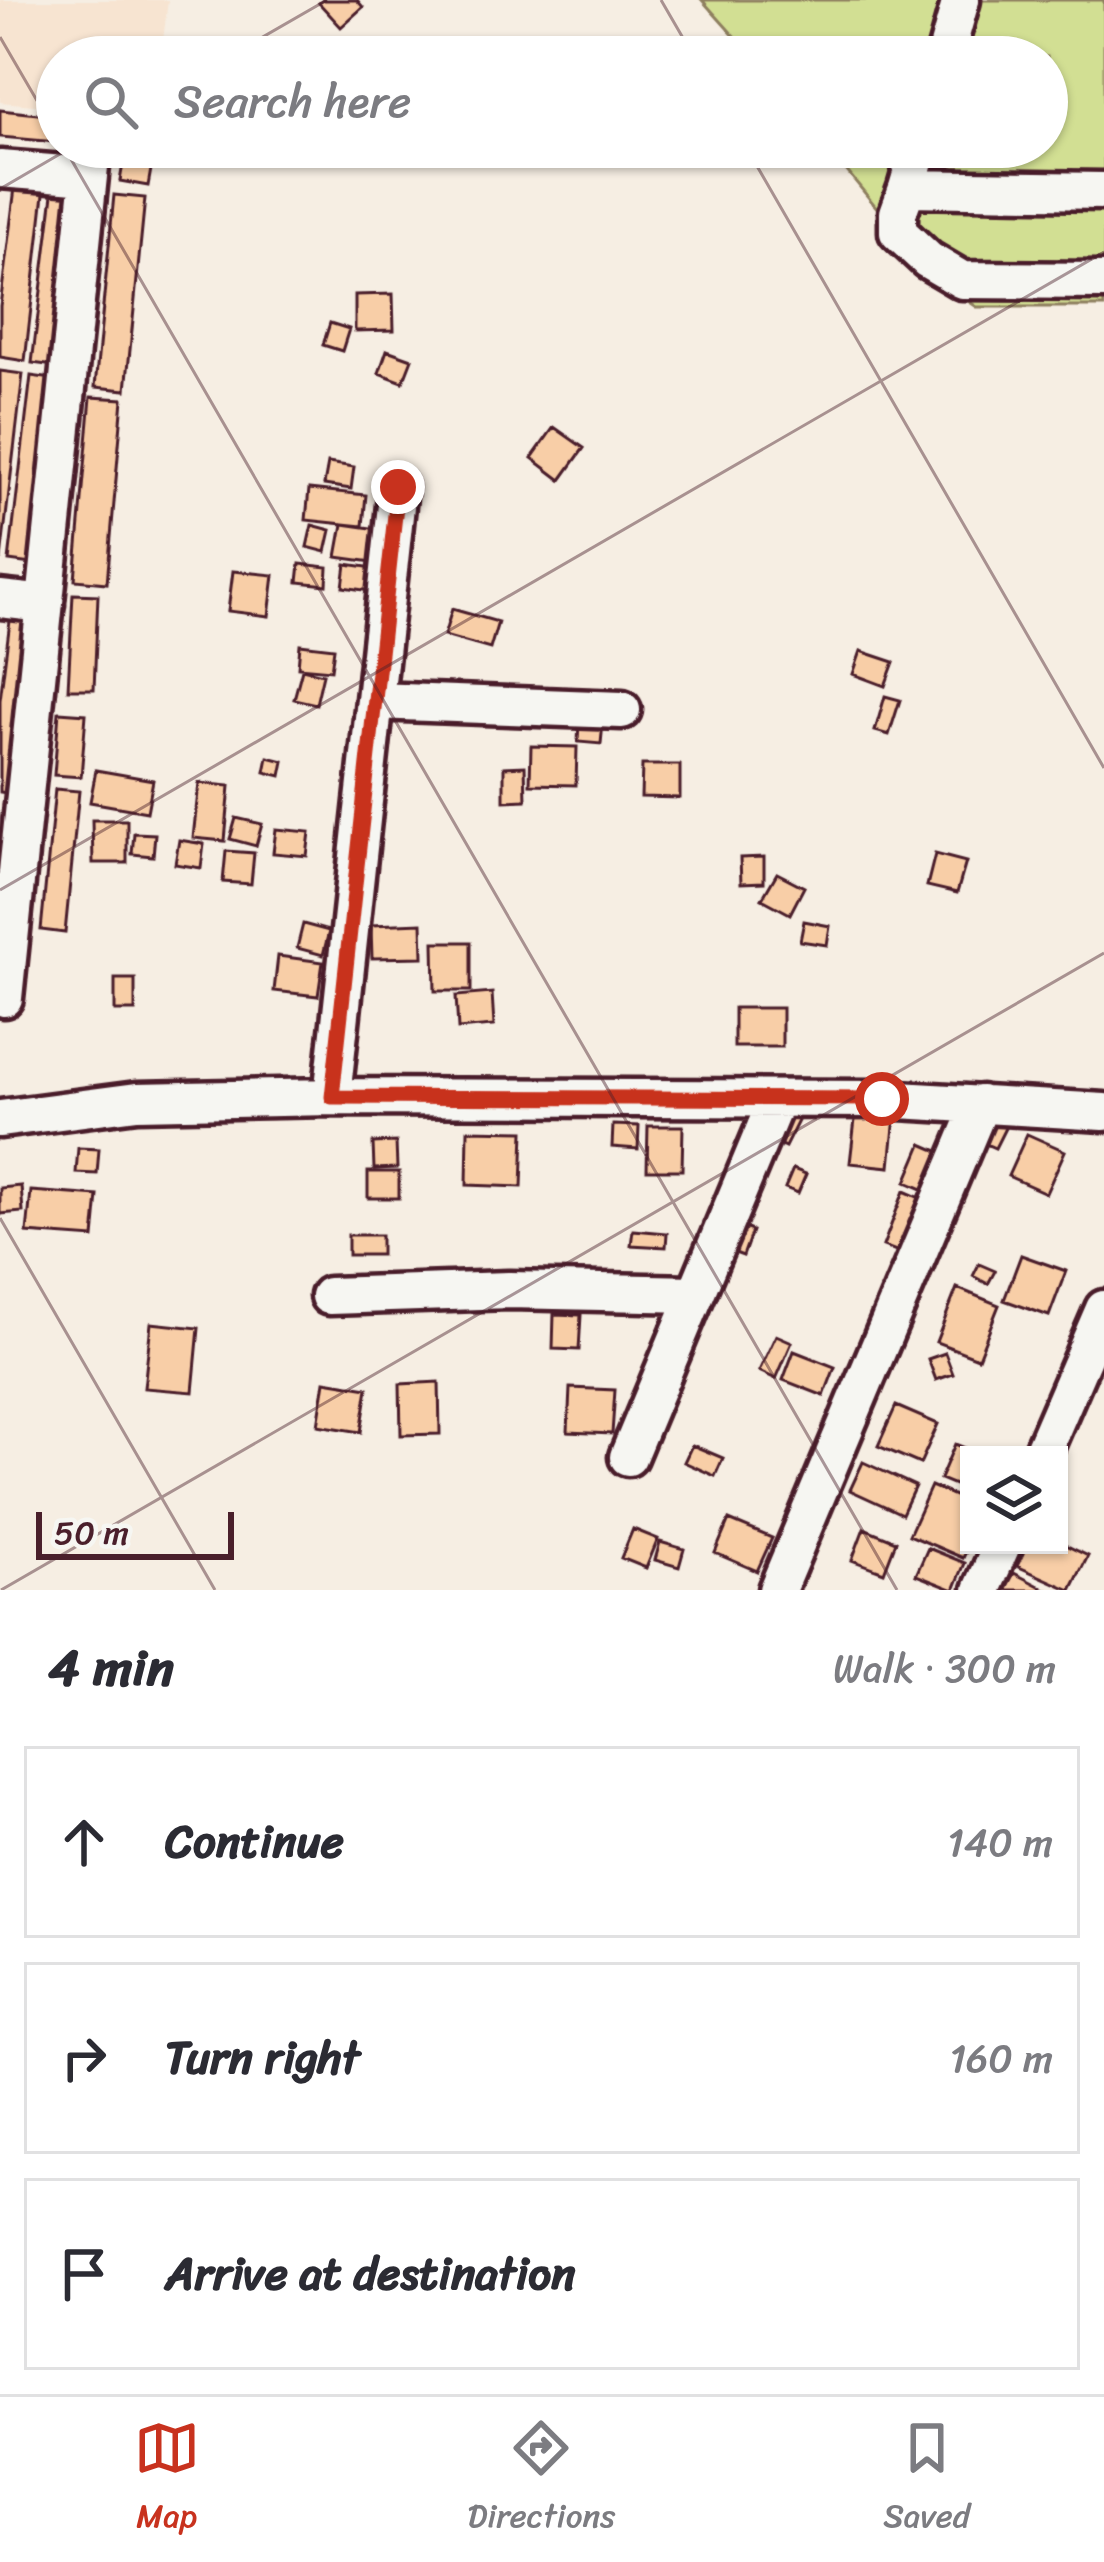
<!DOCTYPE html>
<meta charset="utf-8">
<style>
:root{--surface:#fff;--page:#f7f7f7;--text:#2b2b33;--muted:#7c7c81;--line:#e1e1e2;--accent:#c8321e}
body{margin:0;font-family:Sriracha,sans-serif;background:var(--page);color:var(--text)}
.controls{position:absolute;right:36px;bottom:36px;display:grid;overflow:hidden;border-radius:0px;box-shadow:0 3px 9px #0004}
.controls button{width:108px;height:108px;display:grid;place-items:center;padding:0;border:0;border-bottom:3px solid var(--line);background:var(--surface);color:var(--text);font:60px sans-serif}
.scale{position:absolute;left:36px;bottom:30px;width:198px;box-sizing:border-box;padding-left:12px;border:6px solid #4a1f2b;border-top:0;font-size:33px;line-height:42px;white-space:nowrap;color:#4a1f2b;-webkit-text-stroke:9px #f6f6f2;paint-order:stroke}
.stop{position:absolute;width:36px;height:36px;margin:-27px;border:9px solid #c8321e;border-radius:50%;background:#fff}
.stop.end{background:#c8321e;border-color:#fff;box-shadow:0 3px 12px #0008}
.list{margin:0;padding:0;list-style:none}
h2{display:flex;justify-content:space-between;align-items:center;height:156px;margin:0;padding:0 48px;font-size:51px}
h2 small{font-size:39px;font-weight:400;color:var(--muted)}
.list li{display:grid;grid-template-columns:78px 1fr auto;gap:36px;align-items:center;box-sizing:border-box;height:192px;margin:0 24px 24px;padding:0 24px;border:3px solid var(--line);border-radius:0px}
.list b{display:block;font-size:45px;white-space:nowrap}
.list em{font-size:39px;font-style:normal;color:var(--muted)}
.icon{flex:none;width:66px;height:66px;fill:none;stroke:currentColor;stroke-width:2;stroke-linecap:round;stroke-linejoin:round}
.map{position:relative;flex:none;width:1104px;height:1590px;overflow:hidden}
.search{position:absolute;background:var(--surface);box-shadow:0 3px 9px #0004;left:36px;right:36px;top:36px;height:132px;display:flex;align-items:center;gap:30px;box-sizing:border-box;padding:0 42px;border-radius:66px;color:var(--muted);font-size:45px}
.sheet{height:804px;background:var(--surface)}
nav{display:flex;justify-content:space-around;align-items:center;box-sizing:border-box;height:168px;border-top:3px solid var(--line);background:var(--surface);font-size:33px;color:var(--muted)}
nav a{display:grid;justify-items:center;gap:6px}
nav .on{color:var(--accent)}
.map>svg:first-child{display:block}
</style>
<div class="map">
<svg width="1104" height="1590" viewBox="0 0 1104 1590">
<rect width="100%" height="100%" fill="#f6eee3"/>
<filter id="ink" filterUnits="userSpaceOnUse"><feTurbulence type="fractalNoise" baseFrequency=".00833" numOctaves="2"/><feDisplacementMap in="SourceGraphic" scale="24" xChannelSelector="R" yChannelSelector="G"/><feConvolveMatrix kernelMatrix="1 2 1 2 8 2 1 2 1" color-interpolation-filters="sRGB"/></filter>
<g filter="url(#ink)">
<path fill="#f7e4d1" d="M0,0h168l-7,57h-104v50l-57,-5z"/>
<path fill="#d2df93" stroke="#8e7f5f" stroke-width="3" d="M702,0h402v307h-127l-66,-44 -33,-54 -51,-62h220v-90h-294z"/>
<path fill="#f8cea7" stroke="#4a1f2b" stroke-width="3" d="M323,0h34l6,7 -22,20 -22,-24z
M0,110l57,6v26l-57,-5z
M126,147h29l-7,39 -28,-5z
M17,172l29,4 -21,185 -25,-4v-51z
M55,178l29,4 -22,185 -30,-4z
M114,195l31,3 -19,192 -31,-3z
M393,294l1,36 -39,1v-36z
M330,323l19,6 -7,22 -19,-6z
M387,350l25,9 -9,23 -24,-9z
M0,371l23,3 -22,185h-1z
M31,376l29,4 -21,185 -30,-4z
M91,397l32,2 -16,184 -32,-3z
M554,427l30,21 -23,32 -29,-22z
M328,463l26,4 -3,22 -27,-4z
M309,489l57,6 -3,31 -57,-6z
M343,524l49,7 -5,33 -50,-7z
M312,525l19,5 -5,22 -19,-5z
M300,564l28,3 -1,18 -29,-3z
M346,564l35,5 -4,23 -34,-5z
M233,571l41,4 -5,41 -41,-5z
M73,594l25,1 -4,94h-26z
M12,605l29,5 -22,185 -19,-3v-92z
M452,609l46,13 -8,27 -46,-13z
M300,644l34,4 -3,22 -33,-3z
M861,651l33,11 -9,24 -32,-12z
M302,669l21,5 -7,30 -22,-5z
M885,696l15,4 -11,35 -14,-4z
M59,712l27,2 -5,63 -27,-2z
M579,722l24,1 -2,21 -23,-2z
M531,746l46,1 -1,38 -46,-1z
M268,757l16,4 -3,15 -16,-4z
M642,765h38v33l-39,-1z
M525,766l1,34 -22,1v-34z
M96,770l57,10 -6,32 -57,-10z
M199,783l31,3 -5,55 -32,-3z
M55,789l24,2 -14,142 -24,-3z
M236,818l26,6 -6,22 -26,-7z
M92,820h35v43h-34z
M276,829l34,3 -3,24 -34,-3z
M134,833l21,1 -2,22 -21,-2z
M179,840l25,4 -3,24 -26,-4z
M226,851l28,2 -3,31 -28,-2z
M935,854l31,8 -9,31 -30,-7z
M764,857v25l-23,1 -1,-25z
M777,873l27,14 -14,27 -28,-15z
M804,921l26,5 -3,19 -27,-4z
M422,923l1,34 -51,1 -1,-33z
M303,924l26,7 -6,24 -26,-7z
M434,942h37v49h-36z
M278,956l45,6 -5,34 -44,-5z
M115,979h20v32h-20z
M492,993l2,33 -36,3 -2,-33z
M734,1008h48v39h-48z
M782,1106l19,9 -16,32 -19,-9z
M856,1111l39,5 -5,51 -40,-4z
M990,1117l17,7 -12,24 -16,-7z
M613,1125l26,1 -1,23 -26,-2z
M648,1126h35l-1,44h-35z
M468,1130l56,1 -2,56 -55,-2z
M1027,1134l38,17 -19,42 -38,-17z
M396,1142l1,26 -23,1 -1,-26z
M922,1144l28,12 -16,38 -28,-12z
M78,1148l21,1 -2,25 -21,-1z
M793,1169l13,5 -8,19 -13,-5z
M368,1172h31v26h-31z
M21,1186l2,26 -23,2v-26z
M31,1191l67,5 -4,42 -67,-5z
M904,1191l21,9 -21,54 -21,-8z
M736,1225l16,6 -9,25 -16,-6z
M633,1230l34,3 -1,14 -35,-2z
M348,1235h33v20h-33z
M1021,1255l45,16 -17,45 -45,-16z
M979,1264l16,7 -7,13 -15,-8z
M957,1288l42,17 -21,53 -42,-16z
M554,1314l27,1 -2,35 -26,-1z
M151,1323l48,5 -6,64 -49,-4z
M776,1335l16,7 -16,37 -17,-8z
M794,1351l41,16 -11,29 -41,-16z
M945,1353l8,21 -17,6 -8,-21z
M325,1381l43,7 -7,44 -43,-7z
M439,1382l1,52 -39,1 -1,-51z
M570,1388l45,2 -3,44 -44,-2z
M896,1406l42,18 -18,40 -42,-18z
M955,1444l27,11h-13v36l-29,-12z
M692,1445l31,13 -8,18 -31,-14z
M863,1462l52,24 -13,28 -52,-24z
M931,1486l38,16v43l-6,13 -54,-23z
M729,1520l43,18 -15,33 -42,-18z
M864,1528l32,13 -12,31 -32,-12z
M633,1529l25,10 -12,29 -25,-10z
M660,1542l24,7 -5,18 -24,-7z
M1059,1542l29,14 -17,34 -54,-24 10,-21z
M928,1548l37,15 -11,27 -38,-15z
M1014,1573l33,17h-42z"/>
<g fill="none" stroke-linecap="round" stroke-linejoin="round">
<g stroke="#4a1f2b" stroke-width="45">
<path id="minor" d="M945,57l16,-57
M0,169l89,7
M907,188l12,-41
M1104,191l-197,-3 -9,25v19l30,28 34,20 142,1
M0,599l45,5
M375,701l247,9
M4,998l88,-851
M332,1097l66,-610
M0,1119l137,-18 195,-4 550,2 222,13
M329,1296l180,-6 185,4
M1041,1455l63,-146
M628,1457l149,-358
M777,1590l204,-486
M982,1590l20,-45"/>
</g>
<use href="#minor" stroke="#f6f6f2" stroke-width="36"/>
</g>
</g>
<g fill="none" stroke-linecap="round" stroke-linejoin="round" filter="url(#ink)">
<path stroke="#c8321e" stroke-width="15" d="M398,487l-66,610 550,2"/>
</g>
<path fill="none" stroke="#4a1f2b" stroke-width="3" stroke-opacity="0.45" d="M661,0l33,57M0,37l57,98M228,57l99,-57M64,147l833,1443M746,147l358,621M0,189l72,-42M0,890l1104,-638M0,1218l215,372M1,1590l1103,-637"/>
</svg>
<div class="controls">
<button><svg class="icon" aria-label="layers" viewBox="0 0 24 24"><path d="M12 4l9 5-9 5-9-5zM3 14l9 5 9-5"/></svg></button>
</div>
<div class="scale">50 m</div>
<div class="stop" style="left:882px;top:1099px"></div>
<div class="stop end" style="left:398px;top:487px"></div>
<div class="search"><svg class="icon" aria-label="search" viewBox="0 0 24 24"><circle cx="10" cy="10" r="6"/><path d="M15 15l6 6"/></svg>Search here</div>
</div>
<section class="sheet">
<h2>4 min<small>Walk · 300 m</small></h2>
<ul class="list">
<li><svg class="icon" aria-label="ahead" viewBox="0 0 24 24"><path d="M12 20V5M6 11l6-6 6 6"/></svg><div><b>Continue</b></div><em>140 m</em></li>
<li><svg class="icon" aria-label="right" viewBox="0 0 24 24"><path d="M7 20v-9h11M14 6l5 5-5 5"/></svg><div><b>Turn right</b></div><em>160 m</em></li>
<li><svg class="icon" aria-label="arrive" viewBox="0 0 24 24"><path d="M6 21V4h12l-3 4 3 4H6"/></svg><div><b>Arrive at destination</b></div></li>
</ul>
</section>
<nav>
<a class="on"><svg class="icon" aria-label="map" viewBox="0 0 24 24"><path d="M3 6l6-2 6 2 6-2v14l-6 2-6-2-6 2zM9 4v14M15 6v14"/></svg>Map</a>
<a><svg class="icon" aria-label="directions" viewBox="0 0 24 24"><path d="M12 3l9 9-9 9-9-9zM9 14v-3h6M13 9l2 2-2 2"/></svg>Directions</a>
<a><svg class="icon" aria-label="saved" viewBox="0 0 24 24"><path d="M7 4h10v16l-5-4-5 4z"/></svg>Saved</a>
</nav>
